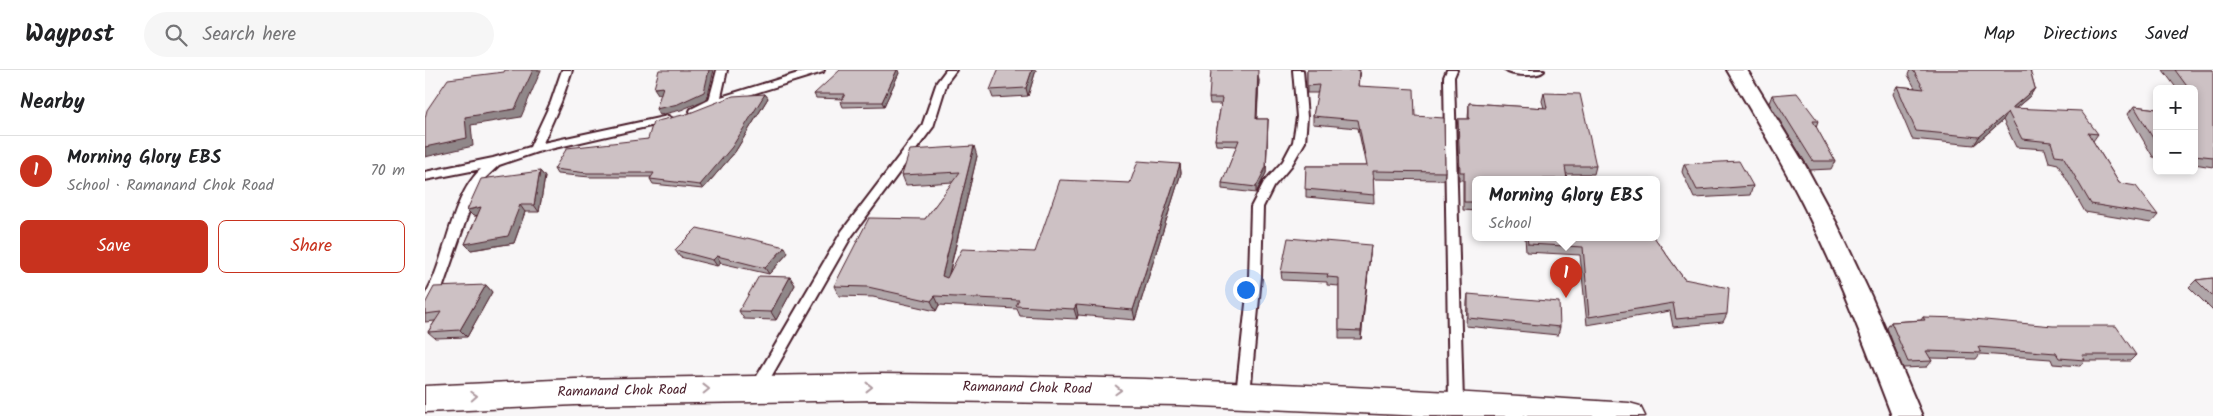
<!DOCTYPE html>
<meta charset="utf-8">
<style>
:root{--surface:#fff;--page:#f6f6f6;--text:#202124;--muted:#757577;--line:#e0e0e0;--accent:#c8321e}
body{margin:0;font-family:Kalam,sans-serif;background:var(--page);color:var(--text)}
.controls{position:absolute;right:15px;top:15px;display:grid;overflow:hidden;border-radius:8px;box-shadow:0 2px 8px #0003}
.controls button{width:45px;height:45px;display:grid;place-items:center;padding:0;border:0;border-bottom:1px solid var(--line);background:var(--surface);color:var(--text);font:25px sans-serif}
.you{position:absolute;left:820px;top:219px;width:18px;height:18px;margin:-12px;border:4px solid #fff;border-radius:50%;background:#1a73e8;box-shadow:0 0 0 8px #1a73e833}
.badge{display:grid;place-items:center;width:32px;height:32px;border-radius:50%;background:var(--accent);color:#fff;font-size:16px;font-weight:700}
.pin{position:absolute;translate:-50% -41px;filter:drop-shadow(0 1px 2px #0008)}
.pin::after{content:'';position:absolute;top:26px;width:18px;height:15px;background:inherit;clip-path:polygon(0 0,100% 0,50% 100%)}
.popup{position:absolute;left:1047px;top:106px;width:188px;height:65px;box-sizing:border-box;display:grid;place-content:center;border-radius:8px;background:var(--surface);filter:drop-shadow(0 1px 4px #0005);font-size:16px;white-space:nowrap;color:var(--muted)}
.popup b{font-size:19px;color:var(--text)}
.popup::after{content:'';position:absolute;left:50%;top:100%;margin-left:-10px;border:10px solid transparent;border-top-color:var(--surface)}
.list{margin:0;padding:0;list-style:none}
h2{display:flex;justify-content:space-between;align-items:center;height:65px;margin:0;padding:0 20px;font-size:21px}
h2 small{font-size:16px;font-weight:400;color:var(--muted)}
.list li{display:grid;grid-template-columns:32px 1fr auto;gap:15px;align-items:center;box-sizing:border-box;height:70px;padding:0 20px;border-top:1px solid var(--line)}
.list b{display:block;font-size:19px;white-space:nowrap}
.list p{margin:0;font-size:16px;white-space:nowrap;color:var(--muted)}
.list em{font-size:16px;font-style:normal;color:var(--muted)}
.actions{display:flex;gap:10px;padding:15px 20px}
.actions a{flex:1;padding:11px 0;border:1px solid var(--accent);border-radius:8px;text-align:center;font-size:18px;color:var(--accent)}
.actions .main{background:var(--accent);color:#fff}
.icon{flex:none;width:28px;height:28px;fill:none;stroke:currentColor;stroke-width:2;stroke-linecap:round;stroke-linejoin:round}
.map{position:relative;flex:none;width:1788px;height:346px;overflow:hidden}
header{display:flex;align-items:center;gap:30px;box-sizing:border-box;height:70px;padding:0 25px;background:var(--surface);border-bottom:1px solid var(--line)}
header strong{font-size:24px}
nav{display:flex;gap:28px;margin-inline-start:auto;font-size:18px}
.search{width:350px;height:45px;background:var(--page);display:flex;align-items:center;gap:12px;box-sizing:border-box;padding:0 18px;border-radius:28px;color:var(--muted);font-size:19px}
main{display:flex}
aside{flex:1;background:var(--surface)}
.map>svg:first-child{display:block}
</style>
<header>
<strong>Waypost</strong>
<div class="search"><svg class="icon" aria-label="search" viewBox="0 0 24 24"><circle cx="10" cy="10" r="6"/><path d="M15 15l6 6"/></svg>Search here</div>
<nav><a>Map</a><a>Directions</a><a>Saved</a></nav>
</header>
<main>
<aside>
<h2>Nearby<small></small></h2>
<ul class="list">
<li><span class="badge">1</span><div><b>Morning Glory EBS</b><p>School · Ramanand Chok Road</p></div><em>70 m</em></li>
</ul>
<div class="actions"><a class="main">Save</a><a>Share</a></div>
</aside>
<div class="map">
<svg width="1788" height="346" viewBox="0 0 1788 346">
<rect width="100%" height="100%" fill="#f8f6f7"/>
<filter id="ink" filterUnits="userSpaceOnUse"><feTurbulence type="fractalNoise" baseFrequency=".02" numOctaves="2"/><feDisplacementMap in="SourceGraphic" scale="10" xChannelSelector="R" yChannelSelector="G"/><feConvolveMatrix kernelMatrix="1 2 1 2 8 2 1 2 1" color-interpolation-filters="sRGB"/></filter>
<g filter="url(#ink)">
<g fill="none" stroke-linecap="round" stroke-linejoin="round">
<g stroke="#4a1f2b" stroke-width="4">
<path id="lane" d="M137,0h10l-11,32 -18,41 125,-27 5,3 -5,3 -131,30 -38,13 -17,16 -6,10 -34,98 -12,21 -5,1v-16c22,-37 25,-97 56,-126l-56,11v-8l68,-14 37,-11 21,-45z
M292,0h10l-6,27 87,-27h16l-1,2 -97,30c-10,3 -24,14 -35,11l-1,-2 1,-2 18,-9z
M521,0h10l-9,12 -14,45 -82,110 -88,154 -5,2 -5,-2 -2,-4 2,-4 89,-152 80,-105 15,-44z
M868,0h10l4,47 -2,25 -14,24 -18,21 -10,20 -2,70 -11,117 -2,4 -5,2 -5,-2 -2,-4 13,-117 2,-70 13,-25 19,-21 10,-19 4,-25z
M1022,0h10l-3,7 9,326 -2,4 -5,2 -5,-2 -2,-4 -5,-326z
M1080,0h39v1c-6,6 -33,5 -39,-1z"/>
</g>
<g stroke="#4a1f2b" stroke-width="4">
<path id="street" d="M1302,0h20l58,95 32,59 34,72 51,120h-30c-25,-65 -49,-130 -80,-193 -25,-53 -56,-103 -85,-153z"/>
</g>
<g stroke="#4a1f2b" stroke-width="3">
<path id="highway" d="M451,304c252,2 502,12 753,29l11,3 5,10h-221l-246,-11 -302,-5 -301,5 -150,7v-26l150,-7z"/>
</g>
<use href="#lane" fill="#fff" fill-rule="evenodd"/>
<use href="#street" fill="#fff" fill-rule="evenodd"/>
<use href="#highway" fill="#fff" fill-rule="evenodd"/>
</g>
<path fill="#b0a6a9" stroke="#4a1f2b" d="M611,0l-8,26 -35,2 -3,-8z
M882,0h53l-2,16 57,30 30,56 -1,8 -71,-1 1,24 -68,-6v-31h60l-8,-38 -45,-4v-8l5,-23h-11z
M1485,0h120l5,18 -5,8 -14,12 82,26 -5,7 26,42 39,32 -7,8 -66,-11 -27,-48 -9,-2 -4,-13 -29,-2 -13,-27 -29,25 -62,-6 -19,-45 4,-8 18,2 -7,-13z
M1738,0h50v97l-19,-3v-75h-17z
M474,3l-15,33 -41,1 -2,-5 2,-3 -27,-1 -2,-4z
M834,10l-2,39h11l-2,54 -10,20 -34,-4v-6l15,-37 -21,-1 -1,-5 6,-36h-11l-1,-6z
M1119,23l52,73 -2,8h-28l-90,5v32l-13,-1v-30h-4l-2,-53 1,-8h10l1,-16 75,5 -2,-7z
M340,24l3,4 -33,54 -32,37 -50,-5 -3,-5 1,-2h-61l-33,-3 -3,-5 94,-30 39,-25z
M1347,25l46,26 -2,6 19,34 -4,8 -21,1 -41,-67z
M1709,36l23,3v49l-4,-1 -25,-43z
M552,86l-28,119 86,-23 95,-69 50,-19 1,9 -46,147 -57,-5 -1,4 -57,-3 -3,-7 -78,-4 -3,6 -63,-14 -34,-1 -5,-10 91,-67 28,-37 -47,3 -4,-10z
M1259,94l69,22 -3,9 -56,3 -12,-26z
M115,101l5,6 -6,35h-14l-11,31 -43,7 -6,-6 12,-28h-4l-6,-6z
M1100,167h129l30,42 43,35 -4,8 -50,5 -3,-16 -83,14 -7,-70 -54,-3z
M250,180l113,3 -19,21 -48,-11 -4,3 -37,-9z
M945,183l-9,86h-22v-53l-12,-1v-3l-45,-2 -1,-8z
M365,207l5,8 -19,35 -32,-1 -5,-8z
M1788,208v33l-24,-24 7,-7z
M61,215l6,7 -25,45 -32,1 -7,-6 7,-11 -10,1v-18z
M1043,224l92,33 -2,8 -92,-9 1,-24z
M1498,247l213,38 -6,6h-46l-4,5 -27,-2 -2,-5 -71,-5 -4,5 -46,-1 2,3 -5,6 -24,1 -16,-40 4,-6 30,-2z"/>
<path fill="#908789" stroke="#4a1f2b" d="M108,0h8l-20,47 -50,8 2,21 -48,11v-10l40,-30z
M284,0h5l-7,29 -26,11 -21,5 -4,-6z
M472,0h1l1,3 -15,33 -2,-4z
M607,0h4l-8,26 -2,-8z
M833,5l1,5 -3,45v-6z
M238,17l3,6 -8,1 -4,-6z
M1610,18l-5,8 -21,18 3,-6z
M340,24l3,4 -33,54 -32,37 -3,-4z
M1583,42l-5,8 -29,25 5,-8z
M843,49l-2,54 -10,20v-6z
M549,76l3,10 -31,130 -4,-10z
M755,94l1,9 -46,147 -2,-10z
M115,101l5,6 -6,35 -5,-7z
M95,135l5,7 -11,31 -43,7 -6,-6z
M56,137l5,7 -13,2 -6,-6z
M946,175l-1,8 -9,86v-8z
M360,177l3,6 -19,21 -4,-6z
M292,186l4,7 -4,3 -4,-6z
M365,207l5,8 -19,35 -5,-8z
M61,215l6,7 -25,45 -7,-7z
M510,226l4,9 -3,6 -5,-10z
M651,235l2,10 -1,4 -3,-10z"/>
<path fill="#cdc1c4" stroke="#4a1f2b" d="M80,0h28l-18,39 -50,8 2,21 -42,9v-29l2,-8 21,-31 56,-7z
M234,0h50l-5,22 -26,12 -22,5 7,-22 -9,1z
M415,0h57l-15,32h-41l4,-8h-31z
M573,0h34l-6,18 -36,2z
M786,0h47l-2,49h12l-2,48 -10,20 -34,-4 17,-43h-24l7,-42h-13z
M882,0h52l-1,16 56,3 1,27 29,2 1,54 -72,-1 1,24 -69,-6 1,-23h61l-9,-46 -45,-4 6,-31 -12,1z
M1488,0h117l5,18 -23,20 69,3 17,23 -10,-1 31,50 17,3 22,29 -67,-11 -28,-48 -8,-1 -4,-13 -29,-3 -14,-27 -29,25 -63,-6 -19,-45 27,3z
M1750,0h38v87l-19,-2v-56h2l-2,-3v-7h-5z
M1119,23l36,1 16,72h-31l2,13h-91v23h-12v-30h-4l-2,-53h11v-16l78,5z
M1372,23l21,28h-5l22,40h-22l-41,-66z
M340,24l-33,53 -32,38 -50,-6 4,-6h-67l-33,-4 13,-21 81,-9 5,-17 34,-8 46,-18z
M1709,36l23,3v36z
M549,76l-32,130 5,2 15,-29 73,3 25,-72 70,3 8,-22 42,3 -47,146 -57,-5 -2,4 -58,-3 3,-6 -84,-4 -4,5 -63,-14 -34,-1 35,-68 56,1 35,-47 -58,3 8,-25z
M1314,91l14,25 -56,4 -13,-26z
M115,101l-6,34h-14l-12,31 -43,8 16,-37 -14,3 14,-31z
M272,158l48,11 2,-1 38,9 -20,21 -48,-12 -4,4 -38,-10z
M1102,167h127l30,42 45,9 -2,26 -51,5 -3,-16 -84,14 -6,-70 -55,-3z
M863,168l83,7 -10,86 -22,-1v-52l-12,-1 1,-3 -47,-2z
M334,206l31,1 -19,35 -32,-1z
M1788,208v19l-17,-17z
M61,215l-26,45 -32,2 13,-20 -16,2v-10l9,-17z
M1043,224l91,8 1,25 -92,-9z
M1498,247l39,1 91,8h63l20,29h-54l3,5 -26,-2 -3,-5 -78,-6 3,6 -55,-2 6,10 -24,1 -17,-40 34,-2z"/>
<defs><path id="oneway-chevron" d="M-2-3.5L2.5 0L-2 3.5" fill="none" stroke-width="1.6" stroke-linecap="round" stroke-linejoin="round" transform="scale(1.25)"/></defs>
<g stroke="#ae9aa0">
<use href="#oneway-chevron" transform="translate(444 317)"/>
<use href="#oneway-chevron" transform="translate(281 319) rotate(-1)"/>
<use href="#oneway-chevron" transform="translate(693 320) rotate(2)"/>
<use href="#oneway-chevron" transform="translate(49 326) rotate(-3)"/>
</g>
</g>
<g text-anchor="middle" dominant-baseline="central" stroke-width="5" stroke-linejoin="round" paint-order="stroke">
<g font-size="14" fill="#4a1f2b" stroke="#fff">
<text transform="translate(602 318) rotate(1)">Ramanand Chok Road</text>
<text transform="translate(197 321) rotate(-1)">Ramanand Chok Road</text>
</g>
</g>
</svg>
<div class="controls">
<button>+</button>
<button>−</button>
</div>
<div class="you"></div>
<div class="pin badge" style="left:1141px;top:228px">1</div>
<div class="popup"><b>Morning Glory EBS</b>School</div>
</div>
</main>
